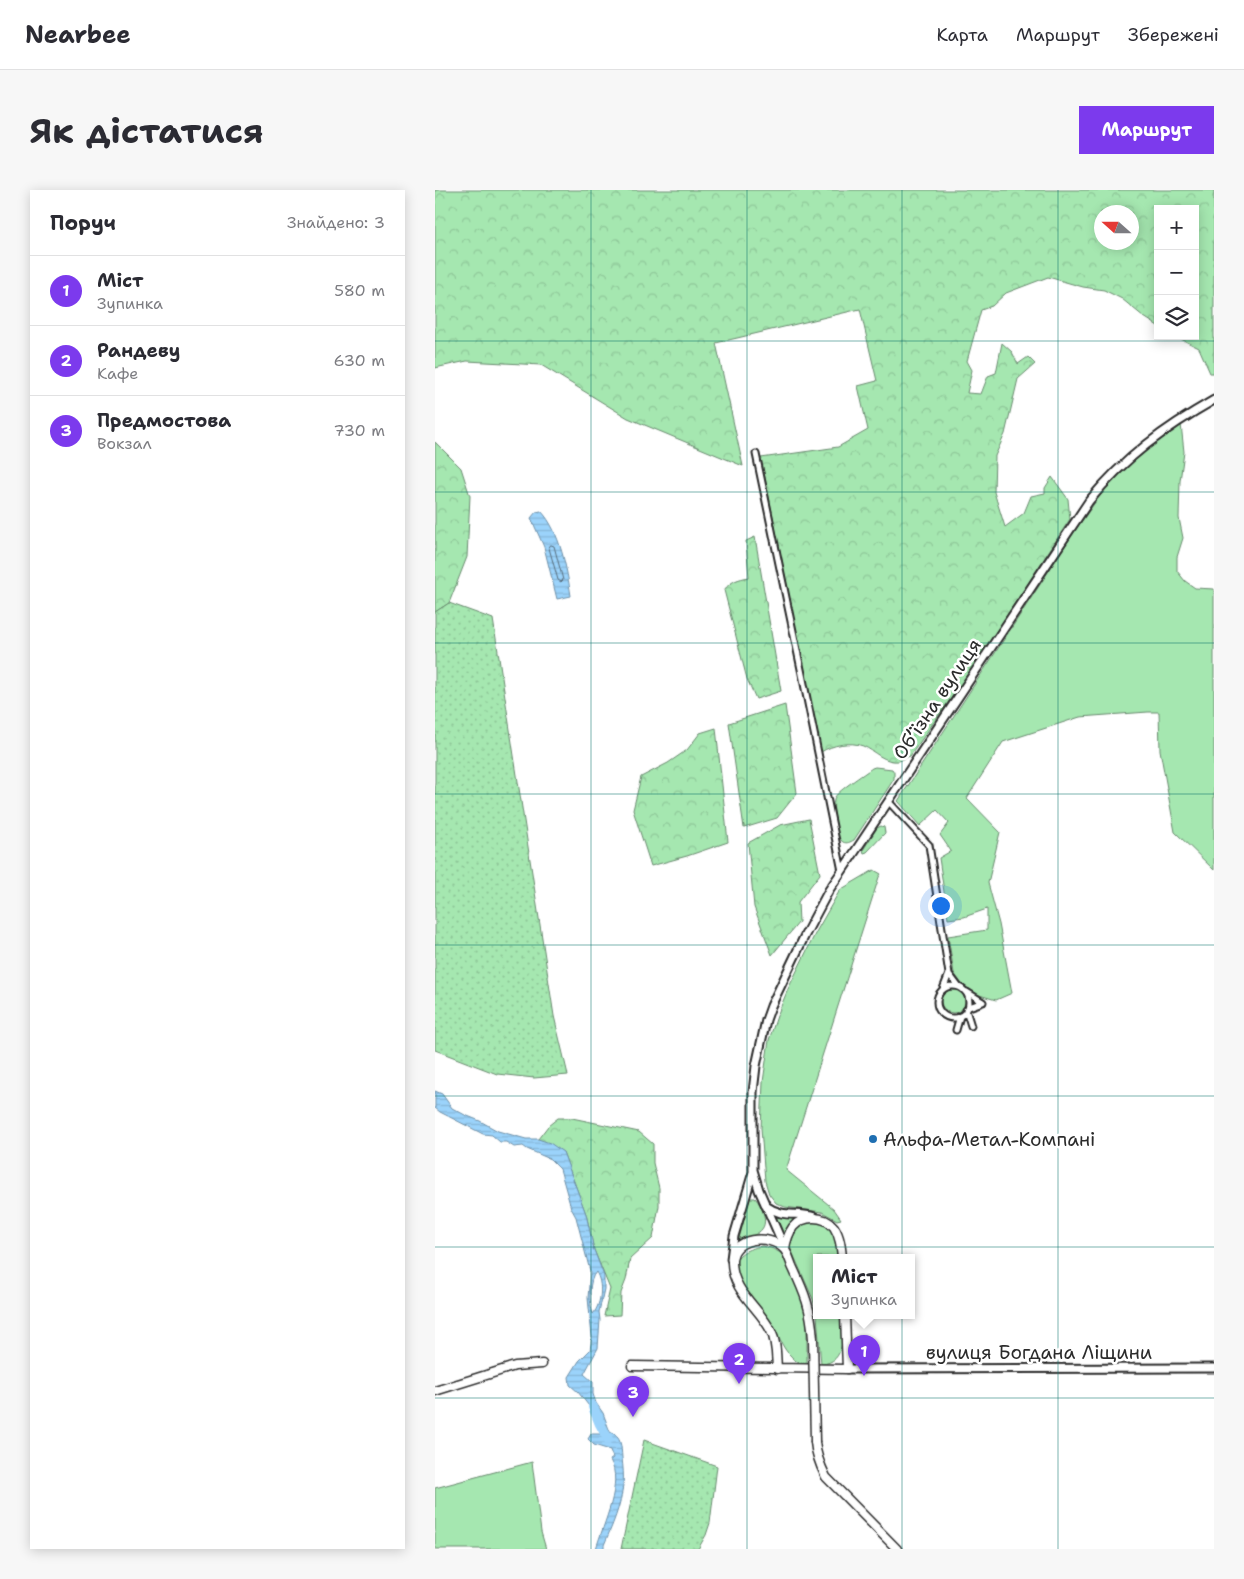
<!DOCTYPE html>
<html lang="uk">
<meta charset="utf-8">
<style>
:root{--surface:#fff;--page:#f7f7f7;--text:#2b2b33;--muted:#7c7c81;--line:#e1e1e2;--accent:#7c3aed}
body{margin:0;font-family:"Shantell Sans",sans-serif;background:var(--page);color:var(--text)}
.controls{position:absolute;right:15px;top:15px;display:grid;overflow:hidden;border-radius:0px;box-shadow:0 2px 12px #0003}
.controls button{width:45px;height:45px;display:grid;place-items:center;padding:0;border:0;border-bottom:1px solid var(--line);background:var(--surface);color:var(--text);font:25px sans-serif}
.compass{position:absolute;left:659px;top:15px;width:45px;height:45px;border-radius:50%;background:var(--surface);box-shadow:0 2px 12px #0003;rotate:291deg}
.you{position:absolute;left:505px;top:715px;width:18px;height:18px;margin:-12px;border:4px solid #fff;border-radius:50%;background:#1a73e8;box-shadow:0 0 0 8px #1a73e833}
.badge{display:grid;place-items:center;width:32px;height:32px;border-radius:50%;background:var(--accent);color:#fff;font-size:16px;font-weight:700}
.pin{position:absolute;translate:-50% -41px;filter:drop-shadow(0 1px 2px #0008)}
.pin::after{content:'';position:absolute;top:26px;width:18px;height:15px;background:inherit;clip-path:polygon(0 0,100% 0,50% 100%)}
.popup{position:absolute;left:378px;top:1064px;width:102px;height:65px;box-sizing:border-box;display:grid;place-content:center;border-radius:0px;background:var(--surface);filter:drop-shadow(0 1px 4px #0005);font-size:16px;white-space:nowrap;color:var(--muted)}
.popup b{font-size:19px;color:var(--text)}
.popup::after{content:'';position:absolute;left:50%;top:100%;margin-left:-10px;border:10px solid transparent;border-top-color:var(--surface)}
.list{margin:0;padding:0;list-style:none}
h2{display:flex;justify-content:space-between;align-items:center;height:65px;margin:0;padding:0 20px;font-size:21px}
h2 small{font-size:16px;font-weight:400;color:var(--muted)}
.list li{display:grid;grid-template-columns:32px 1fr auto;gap:15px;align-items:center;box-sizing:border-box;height:70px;padding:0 20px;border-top:1px solid var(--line)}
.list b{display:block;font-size:19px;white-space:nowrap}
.list p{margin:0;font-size:16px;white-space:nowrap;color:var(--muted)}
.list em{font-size:16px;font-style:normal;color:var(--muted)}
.icon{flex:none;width:28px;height:28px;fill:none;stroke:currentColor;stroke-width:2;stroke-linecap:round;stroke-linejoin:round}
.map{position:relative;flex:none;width:779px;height:1359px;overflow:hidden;border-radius:0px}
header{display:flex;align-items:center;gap:30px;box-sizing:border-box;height:70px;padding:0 25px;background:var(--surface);border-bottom:1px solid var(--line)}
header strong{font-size:24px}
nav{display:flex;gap:28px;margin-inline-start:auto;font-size:18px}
.intro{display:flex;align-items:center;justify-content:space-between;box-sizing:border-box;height:120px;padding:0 30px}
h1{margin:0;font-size:35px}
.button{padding:12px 22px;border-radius:0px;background:var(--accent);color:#fff;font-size:18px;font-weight:700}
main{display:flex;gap:30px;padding:0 30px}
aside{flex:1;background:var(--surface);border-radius:0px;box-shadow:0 2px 12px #0003}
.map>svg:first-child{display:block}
</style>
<header>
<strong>Nearbee</strong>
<nav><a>Карта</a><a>Маршрут</a><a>Збережені</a></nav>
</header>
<div class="intro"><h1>Як дістатися</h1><a class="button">Маршрут</a></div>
<main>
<aside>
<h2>Поруч<small>Знайдено: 3</small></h2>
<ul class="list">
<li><span class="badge">1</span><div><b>Міст</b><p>Зупинка</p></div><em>580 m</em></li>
<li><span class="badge">2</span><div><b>Рандеву</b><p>Кафе</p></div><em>630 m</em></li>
<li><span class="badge">3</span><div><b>Предмостова</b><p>Вокзал</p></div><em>730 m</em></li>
</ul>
</aside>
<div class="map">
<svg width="779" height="1359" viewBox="0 0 779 1359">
<defs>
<pattern id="forest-crowns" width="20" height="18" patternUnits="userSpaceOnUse" patternTransform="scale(1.25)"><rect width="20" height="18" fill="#a5e7b0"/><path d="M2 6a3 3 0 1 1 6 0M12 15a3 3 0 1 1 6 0" fill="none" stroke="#8ec698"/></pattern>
<pattern id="garden-dots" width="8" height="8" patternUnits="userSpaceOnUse" patternTransform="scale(1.25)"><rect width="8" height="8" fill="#a5e7b0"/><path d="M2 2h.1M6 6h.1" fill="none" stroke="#8ec698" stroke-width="1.8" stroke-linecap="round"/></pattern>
<pattern id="water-rules" width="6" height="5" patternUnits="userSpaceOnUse" patternTransform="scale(1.25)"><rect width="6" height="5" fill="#9bd3fb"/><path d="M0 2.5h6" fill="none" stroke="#86b5d7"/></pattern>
</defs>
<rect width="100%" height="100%" fill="#fff"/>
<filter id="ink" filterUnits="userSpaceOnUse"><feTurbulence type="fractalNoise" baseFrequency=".02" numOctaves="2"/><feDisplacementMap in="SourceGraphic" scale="10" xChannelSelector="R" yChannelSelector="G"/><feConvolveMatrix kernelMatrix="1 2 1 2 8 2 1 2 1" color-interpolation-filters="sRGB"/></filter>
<g filter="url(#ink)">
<path fill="#a5e7b0" stroke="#68896e" d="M746,234l3,28 -4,29 -1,37 4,20 -6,19v14l8,10 10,7 19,1v281l-39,-38 -15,-82 -1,-38h-11l-68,5 -77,25 -36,56 33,34 -12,51 11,41 13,69 -16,7 -20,-6 -14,-10 -8,-11 -6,-37 39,-6v-21l-23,8 -16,2 -9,-61 12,-7 -11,-16 9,-12 -12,-13 -17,16 -22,-25 179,-273 26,-37 15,-18z
M440,577l17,2 2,3v7l-40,61c-4,2 -7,4 -11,2 -7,-3 -12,-38 -8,-45 4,-7 29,-23 37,-29z
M446,636l3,1 1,6 -18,19 -3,1 -1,-3 14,-22z
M439,680l7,4 -2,3 -93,293 48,39 7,10 -4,1 -15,-8 -37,-5 -9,-4 -7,-9 -4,-13 -4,-53 2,-46 6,-42 8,-24 11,-27 28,-57 24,-42z
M506 811a12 12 0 1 1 24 0a12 12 0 1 1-24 0Z
M315,1008h5c4,4 6,9 8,14 7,21 -10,23 -25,30z
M338,1026l30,1c-10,6 -16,11 -20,22z
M374,1032c27,-2 26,13 32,35h-24v58l-4,-16 -23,-52 4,-15 4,-5z
M327,1056l9,2 10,5 19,37 7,28v48c-7,-2 -11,-4 -16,-10 -8,-7 -11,-17 -16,-26 -10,-15 -41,-48 -40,-65 1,-13 17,-17 27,-19z
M382,1125h25c0,18 5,48 -21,49z
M97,1272l9,70 5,17h-111v-61z"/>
<path fill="url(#forest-crowns)" stroke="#68896e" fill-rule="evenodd" d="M0,0h779v183h-4l-11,-25 -24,-12h20v-127h-37v117l-14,-9 -22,-18 -18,-9 -21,-3 -35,-10 -42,16 -14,13 -11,4 -14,51 5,9 -5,23 14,1 7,-18 8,-3 6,-30 10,9 6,12 10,-7 7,7 -17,15 -13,55 -10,22 -1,36 11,35 19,-14 7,-17 14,-3v-5l7,-11 16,22 2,20 -97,148 -63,89c-4,1 -8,4 -11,5 -15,2 -24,-10 -36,-15 -13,-5 -31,-1 -42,6l-60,-294 77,-11 30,-17 -10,-44 19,-5 -17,-72 -144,34 27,123 -115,-48 -87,-53 -74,-4 -32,7zM666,22h30v30h-30z
M0,252l26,26 9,28 -3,61 -18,46 -14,9z
M320,347l26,154 -25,8 -9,-20 -23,-89c7,-9 14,-11 25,-13l-3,-36z
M350,515l12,88 -20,25 -33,10 -15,-105z
M281,538l12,114 -41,14 -36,10 -18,-56 8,-33 27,-14 19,-13 13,-17z
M374,629l11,55 -22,28 1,20 -27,33 -18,-48 -6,-64 32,-18z
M123,928h14l67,14 14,12v19l6,25v18l-6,32 -23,21 -4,21 -5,13 -1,22 -16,1 6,-27 -16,-39 -8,-36 -23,-62 -25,-13 10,-13z"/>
<path fill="url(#garden-dots)" stroke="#68896e" d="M14,413l44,16 61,397 14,59 -34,3 -37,-4 -62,-24v-438z
M209,1250l73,26 -7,57 -4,12 -8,14h-77z"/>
<path fill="url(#water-rules)" stroke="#6e90a8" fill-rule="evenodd" d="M106,321c19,20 26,59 30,85l-14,3 -13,-52 -13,-29 5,-6z
M0,901l7,3 10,14 13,7 15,6 18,10 28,8h12l12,4 13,9 23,62 8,36 10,26v13l-5,23 1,8 -2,28 -14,26 9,8v12l3,9 7,10 7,19c12,5 11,14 12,26 1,9 2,18 1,27 -2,21 -11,41 -19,60v4h-8c7,-25 28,-66 14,-89l3,-2 -3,-8 -16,-5 -6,-6 3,-5h10l2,-10 -25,-32 -8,-7 -1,-8 10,-16 11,-11 2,-13 -4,-39 2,-27 -14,-54 -5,-9 -11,-39 -10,-10 -23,-10 -4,-3 -9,1 -8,-5h-6l-8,-7 -9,-1 -43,-22 -5,-4zM161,1082c7,11 6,31 -3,42 -4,-11 -5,-34 3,-42z"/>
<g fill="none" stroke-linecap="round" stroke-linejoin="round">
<path stroke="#586e7e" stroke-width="1" d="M116,355l3,1 9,34 -2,2 -3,-2 -9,-32z"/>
<path stroke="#9bd3fb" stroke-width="10" d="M158,1217l7,17 8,15"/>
<g stroke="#2b2b2b" stroke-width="9">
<path id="street" d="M321,264l46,220 40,197
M453,611l41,44 20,129
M502 812a16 16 0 1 1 32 0a16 16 0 1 1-32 0Z
M508,799l6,-15 9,12
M532,802l16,10 -14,5
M531,820l5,16
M521,840l4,-14"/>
</g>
<g stroke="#2b2b2b" stroke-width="11">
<path id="secondary" d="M331,1016c18,13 30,5 49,11
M350,1059l-26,-59 -6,-20v-78l3,-26 10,-46 5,-14 34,-71 24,-45 13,-19 247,-370c36,-44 76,-73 125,-101
M296,1069l3,-23 19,-64
M412,1179l367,-1"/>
</g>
<g stroke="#2b2b2b" stroke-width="11">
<path id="primary" d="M350,1059c1,-7 3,-15 8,-22 10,-12 31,-12 41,0 6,9 7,20 8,30
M197,1176l215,3 -2,-54
M342,1179c-1,-13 0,-26 -6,-38 -11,-23 -39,-40 -39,-68 -1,-26 37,-30 52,-14 4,4 6,12 8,17 13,28 19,42 21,73
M0,1201l80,-25 27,-2
M380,1252c1,13 5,23 11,35l71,72"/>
</g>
<use href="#street" stroke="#fff" stroke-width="5"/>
<use href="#secondary" stroke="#fff" stroke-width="7"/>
<use href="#primary" stroke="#fff" stroke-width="8"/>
<g stroke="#2b2b2b" stroke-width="11" stroke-linecap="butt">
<path id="primary-bridge" d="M378,1149l2,103"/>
</g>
<use href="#primary-bridge" stroke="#fff" stroke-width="8"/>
</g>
</g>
<path fill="none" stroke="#0f766e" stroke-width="1" stroke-opacity="0.55" d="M156,0v1359M312,0v1359M467,0v1359M623,0v1359M0,151h779M0,302h779M0,453h779M0,604h779M0,755h779M0,906h779M0,1057h779M0,1208h779"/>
<circle fill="#1f6fb2" stroke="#fff" stroke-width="2" cx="438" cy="949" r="5"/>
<g text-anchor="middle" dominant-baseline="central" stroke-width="5" stroke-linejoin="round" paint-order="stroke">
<g font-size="19" fill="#2b2b2b" stroke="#fff">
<text transform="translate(502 509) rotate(-56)">Об’їзна вулиця</text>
<text x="604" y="1162">вулиця Богдана Ліщини</text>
</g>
<g font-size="19" fill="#2b2b2b" stroke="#fff" text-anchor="start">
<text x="448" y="949">Альфа-Метал-Компані</text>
</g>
</g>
</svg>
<div class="controls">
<button>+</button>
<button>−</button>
<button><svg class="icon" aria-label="layers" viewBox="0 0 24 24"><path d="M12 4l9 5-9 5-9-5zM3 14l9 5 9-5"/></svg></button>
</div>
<svg class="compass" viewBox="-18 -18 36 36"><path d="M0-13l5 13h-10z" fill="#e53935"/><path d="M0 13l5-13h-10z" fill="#7c7c81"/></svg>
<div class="you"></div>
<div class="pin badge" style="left:429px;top:1186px">1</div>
<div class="popup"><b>Міст</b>Зупинка</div>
<div class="pin badge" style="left:304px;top:1194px">2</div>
<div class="pin badge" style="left:198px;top:1227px">3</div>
</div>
</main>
